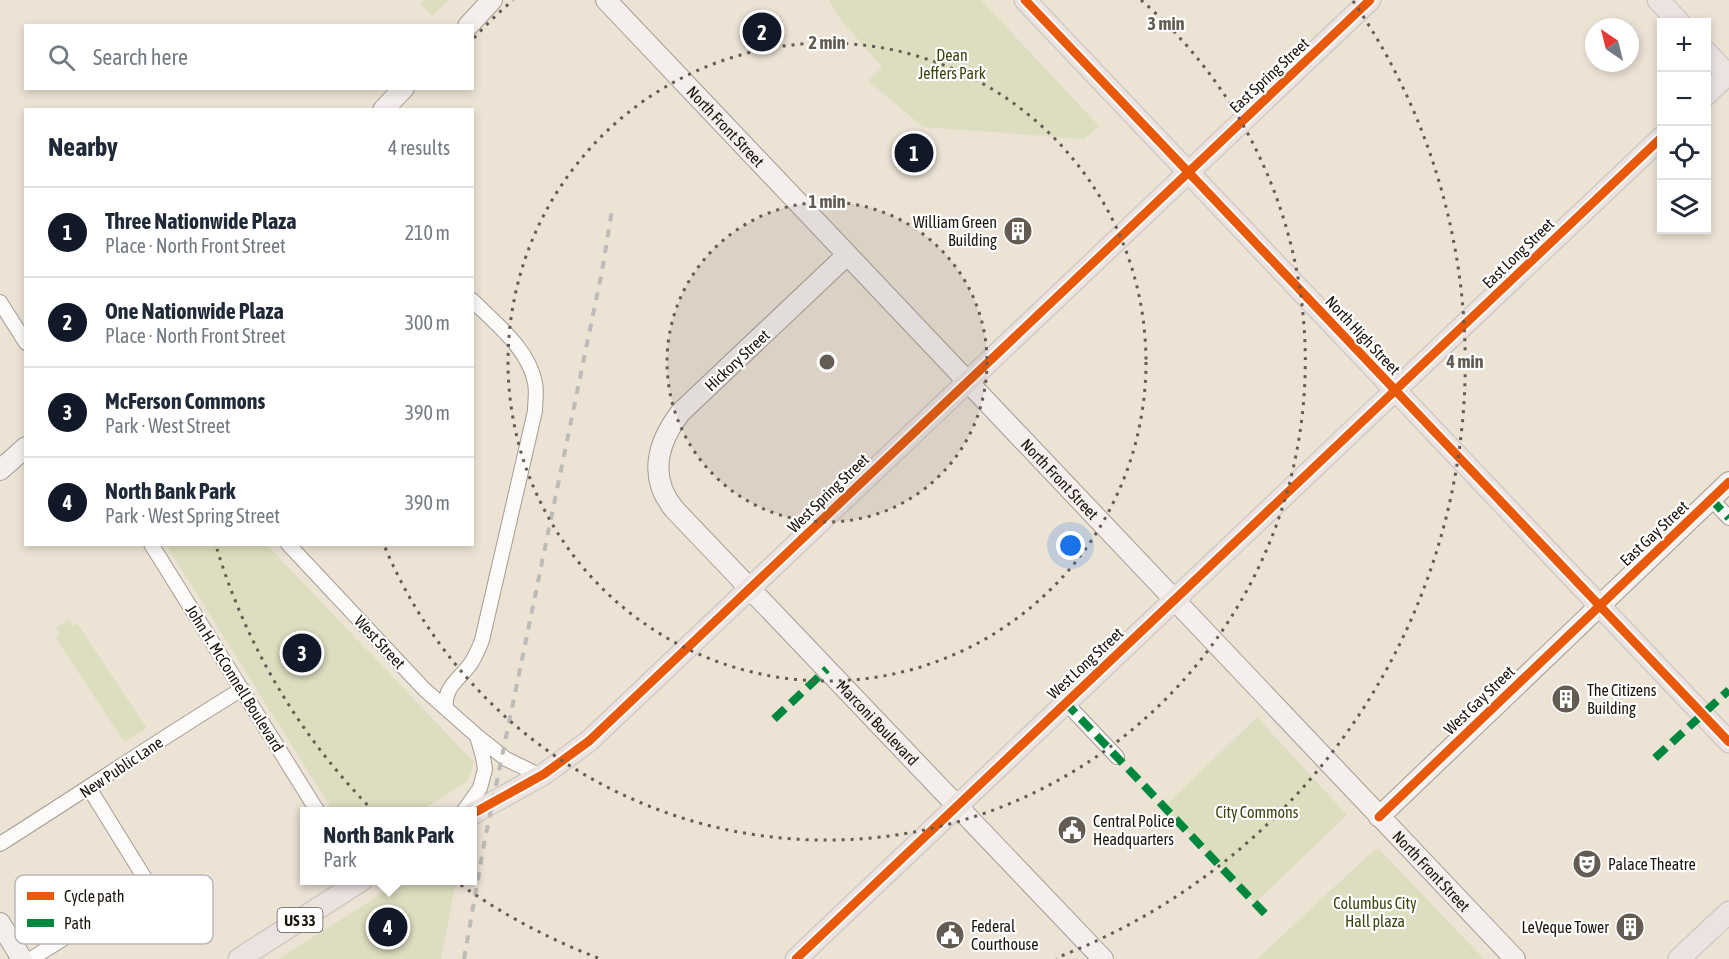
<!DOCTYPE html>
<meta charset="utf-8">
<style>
:root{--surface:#fff;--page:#f6f6f7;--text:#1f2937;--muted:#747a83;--line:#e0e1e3;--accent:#111827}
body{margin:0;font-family:"Asap Condensed",sans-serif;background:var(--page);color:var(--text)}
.controls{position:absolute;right:18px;top:18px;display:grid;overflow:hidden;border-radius:0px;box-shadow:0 3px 9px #0003}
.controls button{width:54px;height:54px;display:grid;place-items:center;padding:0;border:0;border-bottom:2px solid var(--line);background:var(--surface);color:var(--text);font:30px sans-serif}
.compass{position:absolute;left:1585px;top:18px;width:54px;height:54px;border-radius:50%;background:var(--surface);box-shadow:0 3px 9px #0003;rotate:325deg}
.you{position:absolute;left:1071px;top:546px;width:21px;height:21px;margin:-15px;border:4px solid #fff;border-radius:50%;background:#1a73e8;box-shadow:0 0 0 9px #1a73e833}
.badge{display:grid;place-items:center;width:39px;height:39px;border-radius:50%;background:var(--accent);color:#fff;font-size:20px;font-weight:700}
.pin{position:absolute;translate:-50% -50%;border:3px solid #fff;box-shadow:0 2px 6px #0006}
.popup{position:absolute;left:300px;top:807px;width:177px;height:78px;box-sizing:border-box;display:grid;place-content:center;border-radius:0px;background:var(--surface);filter:drop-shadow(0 2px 4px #0005);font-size:20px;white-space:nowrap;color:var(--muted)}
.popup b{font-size:22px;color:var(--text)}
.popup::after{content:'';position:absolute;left:50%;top:100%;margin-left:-12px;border:12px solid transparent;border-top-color:var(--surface)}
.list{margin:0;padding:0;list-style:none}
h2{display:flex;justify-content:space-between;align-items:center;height:78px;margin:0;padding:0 24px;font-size:26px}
h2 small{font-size:20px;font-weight:400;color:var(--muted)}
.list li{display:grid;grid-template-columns:39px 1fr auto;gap:18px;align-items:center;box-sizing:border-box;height:90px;padding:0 24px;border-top:2px solid var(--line)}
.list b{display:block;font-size:22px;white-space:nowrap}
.list p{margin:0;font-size:20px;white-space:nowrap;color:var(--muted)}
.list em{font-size:20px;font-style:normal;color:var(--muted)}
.icon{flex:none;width:33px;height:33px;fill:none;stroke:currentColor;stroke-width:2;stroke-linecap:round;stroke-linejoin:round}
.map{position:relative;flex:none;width:1729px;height:959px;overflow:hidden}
.search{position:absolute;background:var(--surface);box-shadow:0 3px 9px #0003;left:24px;top:24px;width:450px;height:66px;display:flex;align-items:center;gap:15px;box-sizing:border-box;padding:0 21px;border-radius:0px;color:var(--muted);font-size:22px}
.panel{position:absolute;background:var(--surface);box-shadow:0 3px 9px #0003;left:24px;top:108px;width:450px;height:438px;border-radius:0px}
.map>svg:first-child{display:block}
</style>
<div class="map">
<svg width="1729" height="959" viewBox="0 0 1729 959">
<rect width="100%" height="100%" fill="#ece3d5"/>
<path fill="#dddebf" d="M424,0h25l-17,16 -12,-13z
M829,0h152l118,126 -15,13 -161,-12 -55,-46 14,-14 -42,-48z
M166,545h101l207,217 -6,19 -48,30h-87z
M69,619l4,7 4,-3 70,105 -23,14 -69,-105 5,-3 -4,-6z
M1257,717l90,98 -92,88 -91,-96z
M1379,849l105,110h-227l117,-109z
M402,881h54l-15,78h-163z"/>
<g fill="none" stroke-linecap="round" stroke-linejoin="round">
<g stroke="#a29c91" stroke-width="16">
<path id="street" d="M0,302l26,41
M1711,499l18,19
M151,544l167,268
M288,544l136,145 53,47 6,21 2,12 -5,19 -17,24
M1065,702l52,55
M446,708c-3,-21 15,-30 25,-45 5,-7 8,-15 11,-23l53,-229c0,-9 2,-19 0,-28 -6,-34 -40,-60 -63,-83
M477,736l29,23 35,17
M0,844c81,-51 160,-105 242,-155
M31,959l118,-74 -60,-97"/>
</g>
<g stroke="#a29c91" stroke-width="22">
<g id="secondary">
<path id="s1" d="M606,0l909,959"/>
<path d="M468,26l24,-26"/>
<path d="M383,110l21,-22"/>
<path id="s2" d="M847,255l-166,157c-24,31 -33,65 -7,97l429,450"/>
<path d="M0,470l26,-23"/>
<path d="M1379,817l350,-335"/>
<path d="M0,923l22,36"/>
</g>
</g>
<g stroke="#c6c1ba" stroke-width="23">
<path id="primary" d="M1025,0l704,742
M1658,0l21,22
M1706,52l23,24
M1706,95l22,-21
M472,814l72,-40 45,-33 781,-741
M239,959l123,-79
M796,959l866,-822
M1679,959l50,-47"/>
</g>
<use href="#street" stroke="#fcfbf9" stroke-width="14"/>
<use href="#secondary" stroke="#f4efed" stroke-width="20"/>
<use href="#primary" stroke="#ece2e0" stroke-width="21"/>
<path stroke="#bdbbb7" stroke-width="4" stroke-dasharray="8 8" stroke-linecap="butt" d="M464,959l21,-120 117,-568 10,-61"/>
<path stroke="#00873e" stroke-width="8" stroke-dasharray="15 8" stroke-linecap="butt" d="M1711,499l18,19
M1065,702l205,217
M774,719l53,-50
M1655,758l74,-68"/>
<g stroke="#fff" stroke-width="13">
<path id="cycleway" d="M1025,0l704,742
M472,814l72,-40 45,-33 781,-741
M1379,817l350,-335
M796,959l866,-822"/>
</g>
<use href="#cycleway" stroke="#e8590c" stroke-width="9"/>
</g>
<circle cx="827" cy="362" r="160" fill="#645c52" fill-opacity=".12"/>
<g fill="none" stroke="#645c52" stroke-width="3" stroke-dasharray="3 6">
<circle cx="827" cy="362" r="160"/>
<circle cx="827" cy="362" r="319"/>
<path d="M474 38A479 479 0 0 1 513 0M1141 0A479 479 0 1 1 384 545"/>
<path d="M598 958A638 638 0 0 1 217 549M1353 1A638 638 0 0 1 1056 958"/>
</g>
<defs>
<g id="building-disc" transform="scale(1.5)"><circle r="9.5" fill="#645c52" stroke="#fff"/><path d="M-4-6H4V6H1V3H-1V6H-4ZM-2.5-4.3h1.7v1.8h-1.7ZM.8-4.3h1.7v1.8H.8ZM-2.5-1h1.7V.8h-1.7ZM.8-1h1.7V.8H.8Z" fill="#fff"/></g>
<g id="civic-disc" transform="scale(1.5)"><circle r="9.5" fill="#645c52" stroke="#fff"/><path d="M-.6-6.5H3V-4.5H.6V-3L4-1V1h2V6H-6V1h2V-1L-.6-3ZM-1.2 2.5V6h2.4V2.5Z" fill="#fff"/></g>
<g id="theatre-disc" transform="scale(1.5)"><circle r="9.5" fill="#645c52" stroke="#fff"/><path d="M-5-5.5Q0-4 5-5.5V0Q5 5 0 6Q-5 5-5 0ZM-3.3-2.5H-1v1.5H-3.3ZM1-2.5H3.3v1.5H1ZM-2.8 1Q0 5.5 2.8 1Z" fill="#fff"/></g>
</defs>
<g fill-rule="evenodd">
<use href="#building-disc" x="1018" y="231"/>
<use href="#building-disc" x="1566" y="699"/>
<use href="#civic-disc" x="1072" y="830"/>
<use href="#theatre-disc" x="1587" y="864"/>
<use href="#building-disc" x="1630" y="927"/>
<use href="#civic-disc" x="950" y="935"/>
</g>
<g text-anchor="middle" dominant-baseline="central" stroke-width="4.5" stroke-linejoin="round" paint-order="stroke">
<rect fill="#fff" stroke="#5f5a54" stroke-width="1.5" x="277.5" y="908" width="45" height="24" rx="4.5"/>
<g font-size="15" font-weight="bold" fill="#1a140b">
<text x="300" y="920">US 33</text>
</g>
<g font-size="16" fill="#3c430f" stroke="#fff">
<text x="952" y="55">Dean<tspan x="952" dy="18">Jeffers Park</tspan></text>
<text x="1257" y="812">City Commons</text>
<text x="1375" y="903">Columbus City<tspan x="1375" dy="18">Hall plaza</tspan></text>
</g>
<g font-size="16" fill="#1a140b" stroke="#fff">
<text transform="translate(1269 75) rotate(-43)">East Spring Street</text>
<text stroke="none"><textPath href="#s1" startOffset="174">North Front Street</textPath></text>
<text transform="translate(1518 253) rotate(-44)">East Long Street</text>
<text transform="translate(1363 335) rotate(47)">North High Street</text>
<text transform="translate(737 360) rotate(-43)">Hickory Street</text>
<text stroke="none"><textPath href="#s1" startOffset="660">North Front Street</textPath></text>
<text transform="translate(828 493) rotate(-44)">West Spring Street</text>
<text transform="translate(1654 533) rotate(-43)">East Gay Street</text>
<text transform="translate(380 642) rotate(47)">West Street</text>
<text transform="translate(1085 663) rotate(-43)">West Long Street</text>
<text transform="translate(235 678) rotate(58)">John H. McConnell Boulevard</text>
<text transform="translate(1479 700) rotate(-44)">West Gay Street</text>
<text stroke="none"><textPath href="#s2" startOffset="630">Marconi Boulevard</textPath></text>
<text transform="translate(121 767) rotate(-34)">New Public Lane</text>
<text stroke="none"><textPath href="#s1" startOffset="1200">North Front Street</textPath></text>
</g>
<g font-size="16" fill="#1a140b" stroke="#fff" text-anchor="start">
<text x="997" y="222" text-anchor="end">William Green<tspan x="997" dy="18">Building</tspan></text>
<text x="1587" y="690">The Citizens<tspan x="1587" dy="18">Building</tspan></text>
<text x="1093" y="821">Central Police<tspan x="1093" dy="18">Headquarters</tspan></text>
<text x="1608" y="864">Palace Theatre</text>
<text x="971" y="926">Federal<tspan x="971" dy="18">Courthouse</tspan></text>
<text x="1609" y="927" text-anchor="end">LeVeque Tower</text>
</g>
</g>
<rect x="15" y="875" width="198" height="69" rx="9" fill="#fff" stroke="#bab8b6" stroke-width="1.5"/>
<rect x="27" y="892" width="27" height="8" fill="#e8590c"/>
<rect x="27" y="919" width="27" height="8" fill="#00873e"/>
<g font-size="16" fill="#1a140b">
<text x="64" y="902">Cycle path</text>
<text x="64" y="929">Path</text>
</g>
<circle cx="827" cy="362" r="9" fill="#645c52" stroke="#fff" stroke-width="3"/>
<g font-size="18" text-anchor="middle" font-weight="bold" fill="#645c52" stroke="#fff" stroke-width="4.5" stroke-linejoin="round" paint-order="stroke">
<text x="1166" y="30">3 min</text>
<text x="827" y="49">2 min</text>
<text x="827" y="208">1 min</text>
<text x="1465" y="368">4 min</text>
</g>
</svg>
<div class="controls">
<button>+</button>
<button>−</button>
<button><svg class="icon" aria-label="locate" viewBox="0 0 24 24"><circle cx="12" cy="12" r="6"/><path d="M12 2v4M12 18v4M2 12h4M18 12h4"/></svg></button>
<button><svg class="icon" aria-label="layers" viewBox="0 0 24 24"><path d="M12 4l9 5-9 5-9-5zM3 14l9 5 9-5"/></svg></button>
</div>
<svg class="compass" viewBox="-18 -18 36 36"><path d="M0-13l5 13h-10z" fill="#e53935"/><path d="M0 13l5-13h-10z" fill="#747a83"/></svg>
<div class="you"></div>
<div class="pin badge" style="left:914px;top:153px">1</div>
<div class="pin badge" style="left:762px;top:32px">2</div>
<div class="pin badge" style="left:302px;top:653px">3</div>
<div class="pin badge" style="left:388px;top:927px">4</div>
<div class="popup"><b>North Bank Park</b>Park</div>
<div class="search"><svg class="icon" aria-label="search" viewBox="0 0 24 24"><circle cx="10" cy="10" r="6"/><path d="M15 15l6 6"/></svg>Search here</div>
<section class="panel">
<h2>Nearby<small>4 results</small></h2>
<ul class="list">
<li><span class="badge">1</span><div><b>Three Nationwide Plaza</b><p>Place · North Front Street</p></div><em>210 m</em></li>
<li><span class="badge">2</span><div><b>One Nationwide Plaza</b><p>Place · North Front Street</p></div><em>300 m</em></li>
<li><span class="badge">3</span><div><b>McFerson Commons</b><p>Park · West Street</p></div><em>390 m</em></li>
<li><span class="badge">4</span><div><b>North Bank Park</b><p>Park · West Spring Street</p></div><em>390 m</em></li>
</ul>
</section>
</div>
